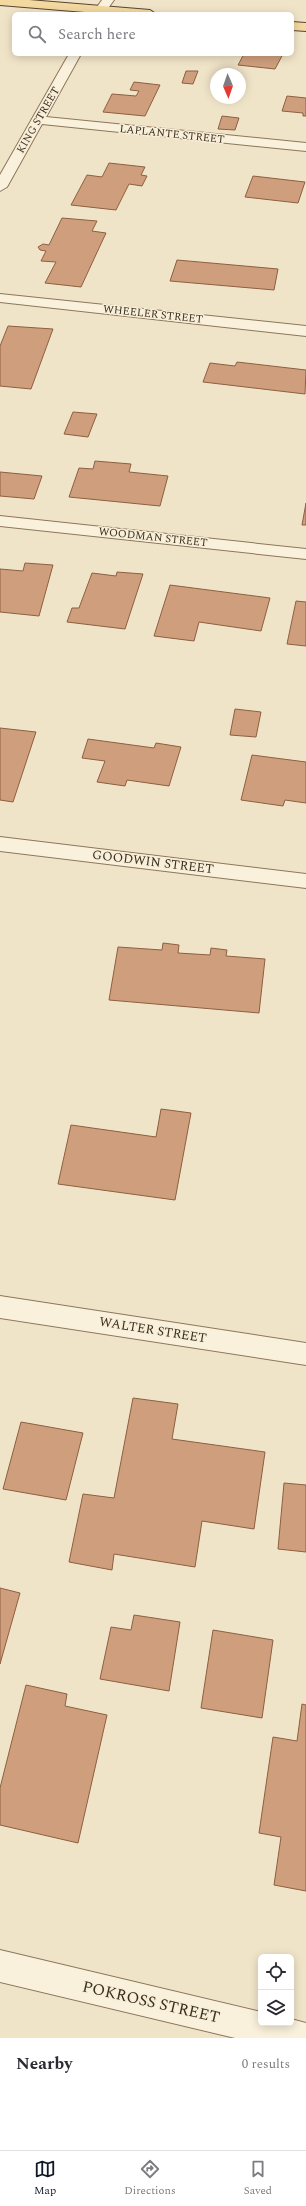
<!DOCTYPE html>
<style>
:root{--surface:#fff;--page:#f7f7f7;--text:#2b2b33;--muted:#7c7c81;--line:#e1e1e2;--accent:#111827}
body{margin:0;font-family:Spectral,serif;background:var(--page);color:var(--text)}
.controls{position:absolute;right:12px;bottom:12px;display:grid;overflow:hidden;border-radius:6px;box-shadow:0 2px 10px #0003}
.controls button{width:36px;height:36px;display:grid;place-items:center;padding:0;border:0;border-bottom:1px solid var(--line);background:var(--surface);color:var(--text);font:20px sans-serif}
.compass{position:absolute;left:210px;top:68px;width:36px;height:36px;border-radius:50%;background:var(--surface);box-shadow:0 2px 10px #0003;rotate:178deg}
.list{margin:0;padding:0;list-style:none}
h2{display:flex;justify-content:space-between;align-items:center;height:52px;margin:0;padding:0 16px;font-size:17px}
h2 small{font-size:13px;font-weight:400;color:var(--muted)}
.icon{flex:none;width:22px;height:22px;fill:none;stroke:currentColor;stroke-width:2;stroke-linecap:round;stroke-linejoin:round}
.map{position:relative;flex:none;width:306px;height:2038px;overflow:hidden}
.search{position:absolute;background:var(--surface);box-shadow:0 2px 10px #0003;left:12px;right:12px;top:12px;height:44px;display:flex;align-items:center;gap:10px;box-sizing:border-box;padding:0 14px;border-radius:6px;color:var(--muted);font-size:15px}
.sheet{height:112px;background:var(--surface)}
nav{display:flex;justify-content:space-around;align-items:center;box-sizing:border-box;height:56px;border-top:1px solid var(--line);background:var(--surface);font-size:11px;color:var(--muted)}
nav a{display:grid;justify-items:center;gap:2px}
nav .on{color:var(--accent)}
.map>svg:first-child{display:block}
</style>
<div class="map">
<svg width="306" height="2038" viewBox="0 0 306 2038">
<rect width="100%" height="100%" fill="#f0e4c8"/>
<path fill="#cf9f7d" stroke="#8d5f41" d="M244,54h39l-8,15 -37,-4z
M186,71h12l-5,13 -11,-1z
M134,82l26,3 -15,31 -42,-4 9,-18 24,2 3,-5 -9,-1z
M287,96l19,2v18h-3v-3l-21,-2z
M222,116l17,2 -4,12 -17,-1z
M109,163l36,4 -4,8 6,1 -5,10 -13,-2 -13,26 -45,-5 16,-30 15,2z
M253,176l52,6 -7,21 -53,-6z
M62,218l35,3 -5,10 14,2 -25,54 -36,-4 11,-21 -15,-1 5,-10 -6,-1 -2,-3 5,-3 6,1z
M177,260l101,9 -4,21 -104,-9z
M8,326l45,3 -22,60 -31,-3v-40z
M237,362l69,8 -1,24 -102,-12 7,-19 25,3z
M73,412l24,2 -9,23 -24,-3z
M95,461l36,3 -2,8 39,4 -8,30 -91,-9 10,-29 14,1z
M0,472l42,4 -8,23 -34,-3z
M306,503v22h-4z
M25,563l28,2 -14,51 -39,-4v-43l23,2z
M117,572l26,2 -18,55 -58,-7 5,-14h7l13,-35 24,3z
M170,585l100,13 -9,33 -62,-9 -5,19 -40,-5z
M296,601l10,1v44l-19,-2z
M235,709l26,3 -5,25 -26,-2z
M0,728l36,4 -23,70 -13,-2z
M88,739l66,9 2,-5 25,4 -12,39 -42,-6 -2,6 -28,-4 8,-21 -23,-3z
M252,755l54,7v41l-21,-3 -2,6 -42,-6z
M163,943l16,2 -1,8 32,2 1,-7 16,2 -1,6 39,3 -6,54 -150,-13 9,-53 44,3z
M161,1109l30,4 -16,87 -117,-16 13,-59 85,12z
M133,1398l45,6 -6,35 93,13 -11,77 -52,-8 -7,46 -81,-13 -2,16 -43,-8 14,-68 31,4z
M21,1422l62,11 -17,67 -63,-11z
M284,1483l22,2v67l-28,-3z
M0,1588l20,5 -20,71z
M134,1615l46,7 -11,69 -69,-12 11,-52 20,3z
M213,1630l60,10 -11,78 -61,-10z
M26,1685l41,9 -2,12 42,9 -29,128 -78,-18v-37z
M302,1704l4,1v186l-32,-6 7,-48 -22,-4 14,-96 24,4z"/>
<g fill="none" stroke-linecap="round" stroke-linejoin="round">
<g stroke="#8d765c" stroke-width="2">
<path id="minor" d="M102,0h12l-10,14h-12z
M69,54h12l-35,63 260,26v8l-264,-27 -35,63 -7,4v-16z
M0,294l306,32v10l-306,-34z
M0,516l306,33v10l-306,-33z
M0,837l306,37v14l-306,-37z
M0,1296l306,47v22l-306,-47z
M0,1950l261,62v11h30v-4l15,4v15h-71l-235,-56z"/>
</g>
<g stroke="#5b4430" stroke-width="2">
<path id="major" d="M0,0h29l121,10 6,4h-47l-109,-9z
M292,22l14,1v8l-14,-1z"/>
</g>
<use href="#minor" fill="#faf1dc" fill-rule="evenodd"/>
<use href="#major" fill="#f3d9a0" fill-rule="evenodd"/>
</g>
<g text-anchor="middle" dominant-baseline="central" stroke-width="3" stroke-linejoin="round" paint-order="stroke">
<g font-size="11" fill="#3d2e20" stroke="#f7eed8">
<text transform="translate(38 120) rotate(-60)">KING STREET</text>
<text transform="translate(172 134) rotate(6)">LAPLANTE STREET</text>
<text transform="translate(153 314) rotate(6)">WHEELER STREET</text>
<text transform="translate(153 537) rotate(6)">WOODMAN STREET</text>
</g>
<g font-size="13" fill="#3d2e20" stroke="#f7eed8">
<text transform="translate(153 862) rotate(7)">GOODWIN STREET</text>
<text transform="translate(153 1330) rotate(9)">WALTER STREET</text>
</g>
<g font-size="16" fill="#3d2e20" stroke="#f7eed8">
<text transform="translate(151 2002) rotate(13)">POKROSS STREET</text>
</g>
</g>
</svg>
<div class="controls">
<button><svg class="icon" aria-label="locate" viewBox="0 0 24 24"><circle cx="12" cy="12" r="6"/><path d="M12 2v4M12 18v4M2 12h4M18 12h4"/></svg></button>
<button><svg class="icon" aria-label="layers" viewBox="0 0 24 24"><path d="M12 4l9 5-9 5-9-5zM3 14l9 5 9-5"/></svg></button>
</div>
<svg class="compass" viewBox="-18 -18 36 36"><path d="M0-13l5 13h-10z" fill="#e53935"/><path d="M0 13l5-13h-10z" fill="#7c7c81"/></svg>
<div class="search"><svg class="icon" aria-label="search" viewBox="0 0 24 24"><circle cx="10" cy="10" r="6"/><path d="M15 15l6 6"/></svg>Search here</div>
</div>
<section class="sheet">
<h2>Nearby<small>0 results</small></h2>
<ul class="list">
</ul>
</section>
<nav>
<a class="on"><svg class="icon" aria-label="map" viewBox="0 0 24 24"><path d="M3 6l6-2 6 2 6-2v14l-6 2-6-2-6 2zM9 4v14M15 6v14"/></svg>Map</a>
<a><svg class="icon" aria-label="directions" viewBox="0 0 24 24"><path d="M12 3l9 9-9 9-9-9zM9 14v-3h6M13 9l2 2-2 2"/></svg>Directions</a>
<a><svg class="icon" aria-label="saved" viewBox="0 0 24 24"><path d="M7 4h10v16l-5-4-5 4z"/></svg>Saved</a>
</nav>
